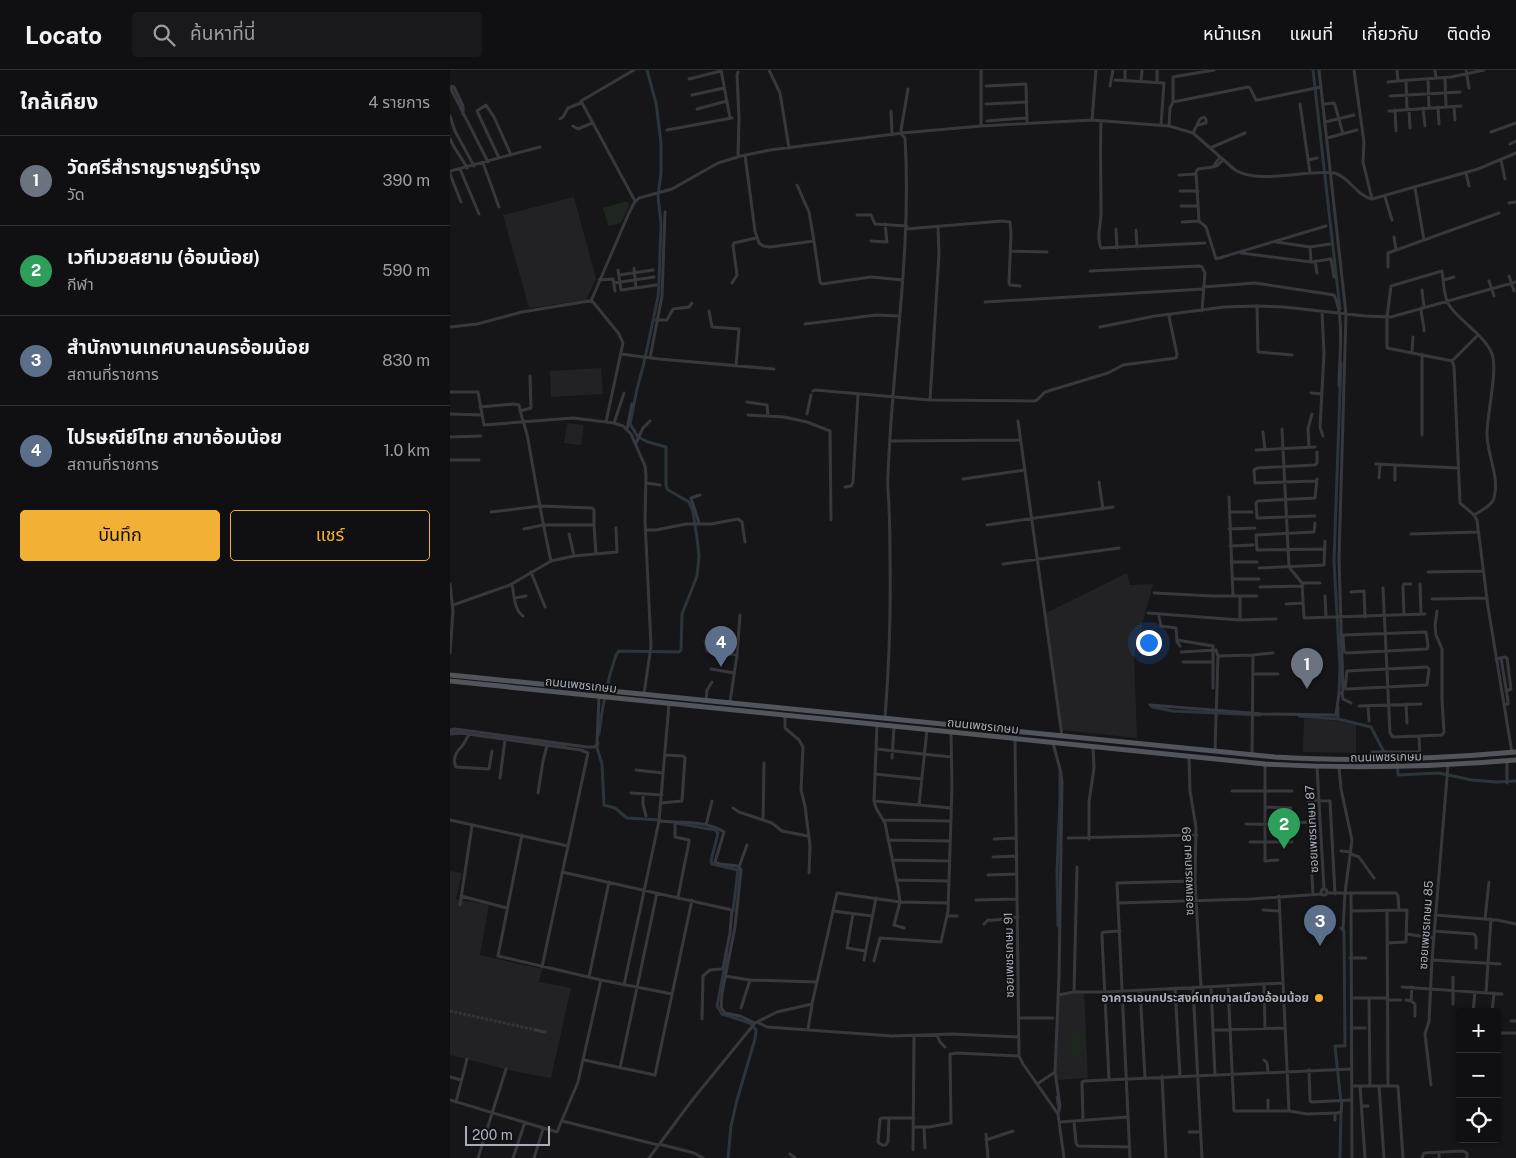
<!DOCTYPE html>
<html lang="th">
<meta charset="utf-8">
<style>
:root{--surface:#101012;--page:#19191b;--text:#f1f3f6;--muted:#9c9d9f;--line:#303032;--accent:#f2b134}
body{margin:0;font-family:"Public Sans","Noto Sans Thai",sans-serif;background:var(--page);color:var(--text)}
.controls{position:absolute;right:15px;bottom:15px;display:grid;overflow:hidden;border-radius:5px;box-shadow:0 1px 4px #0004}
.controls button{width:45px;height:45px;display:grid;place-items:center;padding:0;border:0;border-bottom:1px solid var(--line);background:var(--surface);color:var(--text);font:25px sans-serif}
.scale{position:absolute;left:15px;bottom:12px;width:85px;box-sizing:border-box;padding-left:5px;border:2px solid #a8adb8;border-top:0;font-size:14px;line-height:18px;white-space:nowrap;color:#a8adb8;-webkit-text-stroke:4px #111113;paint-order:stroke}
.you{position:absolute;left:698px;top:572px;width:18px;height:18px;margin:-12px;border:4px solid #fff;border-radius:50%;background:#1a73e8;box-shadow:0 0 0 8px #1a73e833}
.badge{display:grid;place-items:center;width:32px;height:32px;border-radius:50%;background:var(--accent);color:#fff;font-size:16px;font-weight:700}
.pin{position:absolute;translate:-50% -41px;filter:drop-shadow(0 1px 2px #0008)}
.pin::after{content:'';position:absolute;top:26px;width:18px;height:15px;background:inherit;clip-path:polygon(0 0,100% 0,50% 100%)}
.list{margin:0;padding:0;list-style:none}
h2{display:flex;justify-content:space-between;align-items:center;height:65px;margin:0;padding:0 20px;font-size:21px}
h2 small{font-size:16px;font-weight:400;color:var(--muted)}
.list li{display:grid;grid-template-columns:32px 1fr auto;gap:15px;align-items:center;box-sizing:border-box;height:90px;padding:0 20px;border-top:1px solid var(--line)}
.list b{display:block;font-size:19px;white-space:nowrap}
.list p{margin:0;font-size:16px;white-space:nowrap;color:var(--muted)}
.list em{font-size:16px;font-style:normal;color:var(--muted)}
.actions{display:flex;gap:10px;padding:15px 20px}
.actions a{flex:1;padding:11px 0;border:1px solid var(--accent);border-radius:5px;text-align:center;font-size:18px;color:var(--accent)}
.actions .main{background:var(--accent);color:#111}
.icon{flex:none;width:28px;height:28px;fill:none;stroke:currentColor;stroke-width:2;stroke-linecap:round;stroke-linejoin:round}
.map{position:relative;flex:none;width:1066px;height:1088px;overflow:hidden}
header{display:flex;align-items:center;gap:30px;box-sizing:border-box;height:70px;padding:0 25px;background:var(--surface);border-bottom:1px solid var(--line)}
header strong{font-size:24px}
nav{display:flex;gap:28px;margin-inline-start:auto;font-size:18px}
.search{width:350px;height:45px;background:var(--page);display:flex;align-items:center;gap:12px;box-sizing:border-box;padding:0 18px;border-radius:5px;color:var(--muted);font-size:19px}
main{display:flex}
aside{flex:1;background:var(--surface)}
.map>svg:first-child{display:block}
</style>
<header>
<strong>Locato</strong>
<div class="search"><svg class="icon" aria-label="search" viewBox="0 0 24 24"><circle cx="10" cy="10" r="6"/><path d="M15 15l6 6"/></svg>ค้นหาที่นี่</div>
<nav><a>หน้าแรก</a><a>แผนที่</a><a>เกี่ยวกับ</a><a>ติดต่อ</a></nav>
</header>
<main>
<aside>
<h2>ใกล้เคียง<small>4 รายการ</small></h2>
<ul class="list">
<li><span class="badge" style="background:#6b7280">1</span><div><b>วัดศรีสําราญราษฎร์บํารุง</b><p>วัด</p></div><em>390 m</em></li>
<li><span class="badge" style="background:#2e9e5b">2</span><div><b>เวทีมวยสยาม (อ้อมน้อย)</b><p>กีฬา</p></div><em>590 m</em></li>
<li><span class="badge" style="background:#5c6f8a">3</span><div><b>สำนักงานเทศบาลนครอ้อมน้อย</b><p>สถานที่ราชการ</p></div><em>830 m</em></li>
<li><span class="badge" style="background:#5c6f8a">4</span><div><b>ไปรษณีย์ไทย สาขาอ้อมน้อย</b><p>สถานที่ราชการ</p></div><em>1.0 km</em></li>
</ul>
<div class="actions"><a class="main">บันทึก</a><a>แชร์</a></div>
</aside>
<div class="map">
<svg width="1066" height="1088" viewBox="0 0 1066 1088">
<rect width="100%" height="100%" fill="#161618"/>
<path fill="#222225" d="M124,127l22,82 -10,21 -57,8 -26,-93z
M151,298l2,26 -52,3 -1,-26z
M117,353l17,2 -3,20 -17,-2z
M677,503l3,12 23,-1 -19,71 3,83 -76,-8 -17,-116z
M854,648l26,2 26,5v28l-53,-1z
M0,801l12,2 -6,26 33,6 -9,50 62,14 -3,13 32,6 -20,90 -38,-7 -63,-16z
M634,923l4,85 -32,2 2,-86z"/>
<path fill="#1e261f" d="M178,131l1,5 -8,17 -13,3 -5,-18z
M619,963h14l1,21 -14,1z"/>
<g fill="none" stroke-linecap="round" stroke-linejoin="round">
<path stroke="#2c353c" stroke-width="3" d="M863,0l27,239
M889,624l1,-27 -6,-106 7,-198
M702,637l21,4 87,4
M849,646l39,3 33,8 14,27 12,-1 1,22 41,-2 33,7 24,2 20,-1
M888,649v-12
M0,662h13
M149,664c3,-27 8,-53 17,-79l3,-4 60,1 2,-2 1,-36 15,-38 2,-20 -2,-18 -4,-26 -4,-10 -21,-12 -2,-4v-39l-18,-5 -10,-5 -8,-13 7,-35 7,-26 14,-66 1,-15 2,-58 -3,-28 3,-23v-30l-5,-40 -9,-33
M41,666l74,9
M148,673l-1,5 5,16 2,41 11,3 12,10 33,2
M226,753l39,7 3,3 -7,28 1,3 26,6 -5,41
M608,856l-1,-55 3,-73v-26
M277,884l-10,52 5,8 28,9 6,7 -1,9 -18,61 -6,26 -3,32
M607,1027l2,13
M891,1032l-6,-56h10l-1,-115 -3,-3
M890,1088l1,-47"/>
<path stroke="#333438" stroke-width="3" stroke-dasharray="3 1.5" stroke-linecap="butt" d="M0,941l86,19"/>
<path stroke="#37383d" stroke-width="3" d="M184,0l-53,31 54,100
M271,0l9,48
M319,0l11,23 9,55
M904,0l10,72 -1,20 9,37
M985,0l1,8
M1016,0l3,18
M995,8l1,29
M239,9l32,-8
M978,9l1,29
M665,10l49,3 -3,42
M956,10l1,29
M675,11v-11
M691,11l1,-11
M948,11l53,-4 33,-7
M707,12v-12
M938,12l10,-1 -1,-11
M536,16l40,-2 1,39
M660,16l3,-16
M242,25l32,-7
M940,26l70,-4
M723,32l75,-15 2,1 6,12h2l63,-13
M536,34l41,-2
M850,34l10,69
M875,34l9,-1 1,2 8,29
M988,37l1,17
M1004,37l1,13
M973,38l2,18
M247,39l30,-8
M959,39l1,19
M945,40l1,21
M441,41l1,24
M939,41l72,-5
M13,44v-8l-9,-19 -2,-1 -1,3 37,73
M0,46l5,15 19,35
M110,49l3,-2 5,-9 13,-5
M642,50l4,-50
M537,51l39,-3
M651,51c-1,31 0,62 0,93 0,10 -5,24 0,34l104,-5
M875,52l29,-7
M123,56l5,3 14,-6
M531,56v-56
M719,56l1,-18 3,-6v-25l41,-7
M217,60l65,-12
M1041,62l25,-9
M743,63l7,-14 4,-2 2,2v4l-8,2
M877,68l30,-8
M0,69c5,11 12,19 17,29
M1060,74l6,-3
M760,78l35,-15
M295,85l10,76 4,12 4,3 7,1 44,-6 6,41 2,2 49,-7 32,3
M288,87l1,-39 -2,-43 1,-3
M770,87l-7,10 5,-2 5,-5
M49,88l-22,-47 9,-6 8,12 17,38
M858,90l9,-2
M1051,90l4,19
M33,93l16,44
M763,97l-15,2 -2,3 3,49 7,6 10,32 110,-33
M10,99l19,45
M0,101l90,-24
M1016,103l3,13
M0,104l11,28
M729,105l17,-1
M347,115l12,27 5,29
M965,118l9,52
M730,121h18
M935,127l7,23
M1059,133l7,-1
M731,136h17
M407,145h14l4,9 32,2
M732,152l17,-1
M456,159l96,-8 8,1 1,12 -2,49 1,2 10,1
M666,159l1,19
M686,160l1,17
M944,167l2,13
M421,171l16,1 -2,-18
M826,172l34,5 20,-3
M860,177l1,14
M560,181l37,1
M791,183l70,9 20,-3 3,18
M865,191l2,12
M938,197v-14l111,-40
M168,200l3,20 15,-2 -2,-20
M640,201l109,-5 3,1 3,6 -3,38
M169,205l34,-5
M1059,206l5,15
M149,210l14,-1 2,12
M994,210l10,-3
M1039,211l5,15
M164,213l40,-6
M282,213l5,-8 -4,-30 1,-2 22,-5
M753,217l52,-4 79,12c11,20 5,68 5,91
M186,218l20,-3
M972,220l2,18
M141,231l38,-88 5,-10 5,-5 33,-9 46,-26 23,-7 29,-6 132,-17 79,-7 111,-6 77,6 24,7 42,37c25,15 71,-1 100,3 15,5 22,23 37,26l106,-30 38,-16
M535,232l218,-13
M807,236l1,46 34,3
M971,238c0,8 3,15 3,23
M259,241l3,16 27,2 -3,37
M872,242l2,42 -4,73 3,9
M206,250h11l6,-11 16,-2 3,-4
M355,254l71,-9 23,1
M0,257l27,-3 45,-12 67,-11 4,1 26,32 4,9 -17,79
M650,257l55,-11 16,-2
M962,282l1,-15
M171,284l38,5 115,10
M972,284v81
M200,288l12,-62 3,-84
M1002,291l-65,-13v-31l4,-31 51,-15c2,10 1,25 7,34 11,17 36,30 43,49 6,16 -5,60 -5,80 0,21 13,43 7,64 -2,8 -14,13 -20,17
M1002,291l2,5 6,137 13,11 4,6 11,87 24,146
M1002,291l26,-26
M363,321l2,-1 115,10 104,1 3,-1 8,-8 63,-19 15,-8 53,-7 1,-4 -8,-37 2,-3 53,-7 33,-1 27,1 81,9 26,1 125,-35
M0,322h28l6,33 89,-7 41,5 9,3 8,8 14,32 1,9 -1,45 6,126 -7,48
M861,323l11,1
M480,330l9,-146 -1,-28
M297,332l20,3 1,11
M30,337l34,-3 5,1c2,12 7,23 9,34 7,41 14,82 23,122
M70,341l11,-3 -1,-32
M0,344l32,1
M357,344l4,-19
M298,345l36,2 23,5 23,9 1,89
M568,351l44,315
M164,353l10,-30
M177,359l5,-25
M832,359l7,138 13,16 2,35 121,-4
M813,362l2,18
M0,367l31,-1
M440,371l131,-1
M186,373l7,-15 7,-7
M859,377l-1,-18 4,-15
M806,380l59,-3
M0,390h29
M926,394l82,4
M929,408l1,-14
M513,409l62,-9
M945,410v-15
M867,411l-62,2 -1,-13 3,-2 58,-3 2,-2v-11
M649,412l4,27
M196,413l14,2
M395,417l6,-1 2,-4 5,-88
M779,427l4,99
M41,442l49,-6 52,2 2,2v15
M779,442h23
M865,446l-58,2 -1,-15 2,-2 57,-3 2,-19
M249,453l-8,-25 9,-3
M865,453l-1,9 -58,3 1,15 68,-1
M537,455l126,-18
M74,459l19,-4h51l2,29
M779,459l26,-1
M195,460h11l30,-6h25l27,-5 4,3 3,20
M119,464l5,22
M961,464l66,-2
M780,476l23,-1
M781,492h26
M553,494l116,-16
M809,498l65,-3 1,-24
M81,502l14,35
M978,502l55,-1
M782,509h27
M852,513h18
M0,514l3,27 -3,42
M62,514c2,10 2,26 11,32
M970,514l1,30
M810,517l43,-1
M933,518l7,145 3,4 26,-1 1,23
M901,522l13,-1 1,26
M704,523l58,3h45
M790,526v24
M875,526l1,22
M65,528l11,-2
M982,529l55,-1
M836,534l17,-1
M3,535l57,-20 41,-24 23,-5 43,-4 -1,-24
M698,543l92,7 36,-1
M954,545l-1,-29 1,-2h7
M709,547l2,9 15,2 1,14 3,4
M976,562l2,14 -1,3 -81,4 -2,-2 -1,-14 1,-2z
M727,570l36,6v42
M255,571l2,10 30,4
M731,582l35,-2 2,6 35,-1 20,-2
M1051,588l7,43v3l-4,1
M1046,589l9,-2 2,1 4,31 -5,2
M733,592h30
M977,597l2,2 -2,16 -80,4 -2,-1 2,-17z
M261,599l23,4
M803,604h25
M892,623l1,6 8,4
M256,630l1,-10 5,-8
M280,632l7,-47 3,-40
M956,634l1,19
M700,635l112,9 74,1 3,-22h3l1,-2 -4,-133 7,-244 -27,-244
M909,636l62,-2
M918,636l1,15
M335,646v12l14,12 4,7 -2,43 4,16 5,40 -1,27
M435,648c4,-52 6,-104 5,-156 0,-17 0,-35 -1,-53 0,-11 -2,-22 -1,-34 4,-112 24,-224 17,-337l-3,-3 -1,-5 7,-41
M427,655l-3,76 2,7 9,15 13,65 2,14 -6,23 10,3
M0,660l5,-1 132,18
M0,664l11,-1 120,17 7,3 -46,214
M19,665c-3,3 -4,8 -7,11 -6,6 -10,13 -6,21l33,2 3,-18
M969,666l23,-1 2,-3 -2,-32v-51l-6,-14 -1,-9 2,-15
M565,669l4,317 4,8 35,50 6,44
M603,673l8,30 1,10 -3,193 -4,96 5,34 -2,8
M136,677h9l2,-3 2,-47
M426,679l75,8
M765,681l3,-95
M802,684l1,-99
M739,686l1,35 6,36 -1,54 6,106
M442,688l2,-31
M922,690v-8h47
M1057,691v22
M815,694v97l13,-1
M867,697l7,122
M889,697l2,22 11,51 -7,53 -2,37
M186,700l27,3
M425,704l47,5
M50,708l5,-38
M782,721h60
M88,723l5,-32 4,-15
M181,723l31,2
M193,724v10l3,12
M424,731l77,7
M211,733l21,-2 3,-43 -2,-2 -18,-1
M469,735l8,-75
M815,737l26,1
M283,738l6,4 33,11 10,8 26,5
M0,750l118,26
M313,750l1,-57
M433,750l67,1
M209,751c21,2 46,-1 65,11l-9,30 5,2 18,2 3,4 -6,57 -13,66 -1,14 4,6 15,3 15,7
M225,752v15l14,3v2l-11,55
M845,753l15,-1
M796,754l45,1
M256,755l6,-24
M72,765l-24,121 103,24 71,14
M618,768l129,-3
M544,769l22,-1
M639,769v-37l5,-34 -1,-21
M438,770l62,1
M800,772h42
M891,781l10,1
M901,784l8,3 15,21
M543,787l24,-1
M442,790l58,1
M289,797l8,-22
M112,802l170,38 -2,23 -7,35 -2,1 -11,1 -7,6 -1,43
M538,805l29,-1
M446,810l52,1
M871 822a3 3 0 1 1 6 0a3 3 0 1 1-6 0Z
M877,823h69l2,3 1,14
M901,823l1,265
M863,825l-5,-94 2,-1 20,1 5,93
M11,826l46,12
M829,826l10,215
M526,830l41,-1
M668,833l133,-4 71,-5
M10,835l12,-79
M813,840l17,1
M937,840l1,176
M383,841l39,5
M901,841l56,-1 -1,32 -19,1
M403,844l-6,34 18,3
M985,845l62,5 19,4
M498,846h9
M1035,849l4,-37
M534,854l4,-4c11,1 19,-2 30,-3
M984,861l40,3 2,3v11
M957,864l26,4
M900,888h16
M414,890l12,-62
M982,890l68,4
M424,891l6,-23 61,4 7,-31 4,-125 -1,-53
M275,906l25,4 67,2
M139,907l20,-95
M814,914l1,44
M174,915l35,-164 10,-117
M778,916l6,125h55l18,3 30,-1 4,-1 1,-11
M743,917l9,171
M761,917l4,88
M952,917l100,7
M725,918l5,88
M690,920l5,87
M624,922l3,-125
M1036,923l5,-74
M608,925l16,-3h31l178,-9
M901,928h18
M937,930h14
M956,930l5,1 4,3v12
M961,931l1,-14
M1003,934v-27
M291,938l9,-28
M1023,942l2,-20
M1042,942l2,-19
M569,948h34
M1061,951h5
M307,952l10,5 125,9 60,-2 67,3
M901,958h14
M358,959l4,-24
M86,960l9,2
M763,960l72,-2
M1047,963h19
M487,965l3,7 5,5
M134,990l71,15 37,-175
M814,990l3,3 1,9
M170,998l37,-175
M859,1000l1,30 1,2 41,-2
M712,1006l4,82
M0,1007l11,3
M659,1009l-7,-142v-4l2,-1 16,-1
M587,1014l18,-12
M981,1015l-6,-51 4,-13 3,-61 16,-195
M902,1016h46l5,72
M910,1016l5,72
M920,1016l-1,-88h18
M929,1016l5,72
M0,1030l107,32 21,-50 23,-102
M6,1032l11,-43
M912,1036h6
M818,1041v-11
M439,1048l-1,23 -2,4h-4l-4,-3 2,-23 2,-1h32
M633,1050l-1,-38 2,-1 267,-12
M885,1050v-7
M112,1051l96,24
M624,1051l2,22 2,3 52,1
M610,1052l68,-5
M464,1057h15l22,-4 -1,-69 7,-1 62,3
M474,1057l1,21
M739,1062h12
M536,1064l2,24
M536,1070l27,-9
M209,1074l35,9 9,5
M463,1080l1,-113
M989,1082v6
M340,1084l5,4
M28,1088l28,-89
M63,1088l12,-36
M84,1088l9,-29
M199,1088l44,-59 62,-76 22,-11 35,-8 25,-111 63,9 48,1
M680,1088l-13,-275 78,-2
M972,1088l2,-5 39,-2 4,2v5"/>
<path stroke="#53555c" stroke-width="5" d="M0,605l825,82c81,5 160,2 241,-5
M0,611l815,83c84,5 167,3 251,-4"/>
</g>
<circle fill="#f2b134" stroke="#111113" stroke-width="2" cx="869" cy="928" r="5"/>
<g text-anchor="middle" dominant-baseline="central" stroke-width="4" stroke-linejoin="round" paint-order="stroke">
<g font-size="12" fill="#a8adb8" stroke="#111113">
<text transform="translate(131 615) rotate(6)">ถนนเพชรเกษม</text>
<text transform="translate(533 656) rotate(6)">ถนนเพชรเกษม</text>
<text transform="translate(936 687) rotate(-1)">ถนนเพชรเกษม</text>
<text transform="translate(862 759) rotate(-93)">ซอยเพชรเกษม 87</text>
<text transform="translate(738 801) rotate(-92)">ซอยเพชรเกษม 89</text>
<text transform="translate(976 855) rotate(-86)">ซอยเพชรเกษม 85</text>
<text transform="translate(559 885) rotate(-91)">ซอยเพชรเกษม 91</text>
</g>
<g font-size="12" font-weight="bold" fill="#a8adb8" stroke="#111113" text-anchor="end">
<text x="859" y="928">อาคารเอนกประสงค์เทศบาลเมืองอ้อมน้อย</text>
</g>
</g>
</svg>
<div class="controls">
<button>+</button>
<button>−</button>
<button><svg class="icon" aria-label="locate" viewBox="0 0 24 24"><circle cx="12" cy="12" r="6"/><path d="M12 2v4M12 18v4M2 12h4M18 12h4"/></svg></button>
</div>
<div class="scale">200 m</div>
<div class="you"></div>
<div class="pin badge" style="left:857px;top:619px;background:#6b7280">1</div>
<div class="pin badge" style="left:834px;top:779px;background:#2e9e5b">2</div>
<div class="pin badge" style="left:870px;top:876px;background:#5c6f8a">3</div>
<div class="pin badge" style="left:271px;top:597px;background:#5c6f8a">4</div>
</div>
</main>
